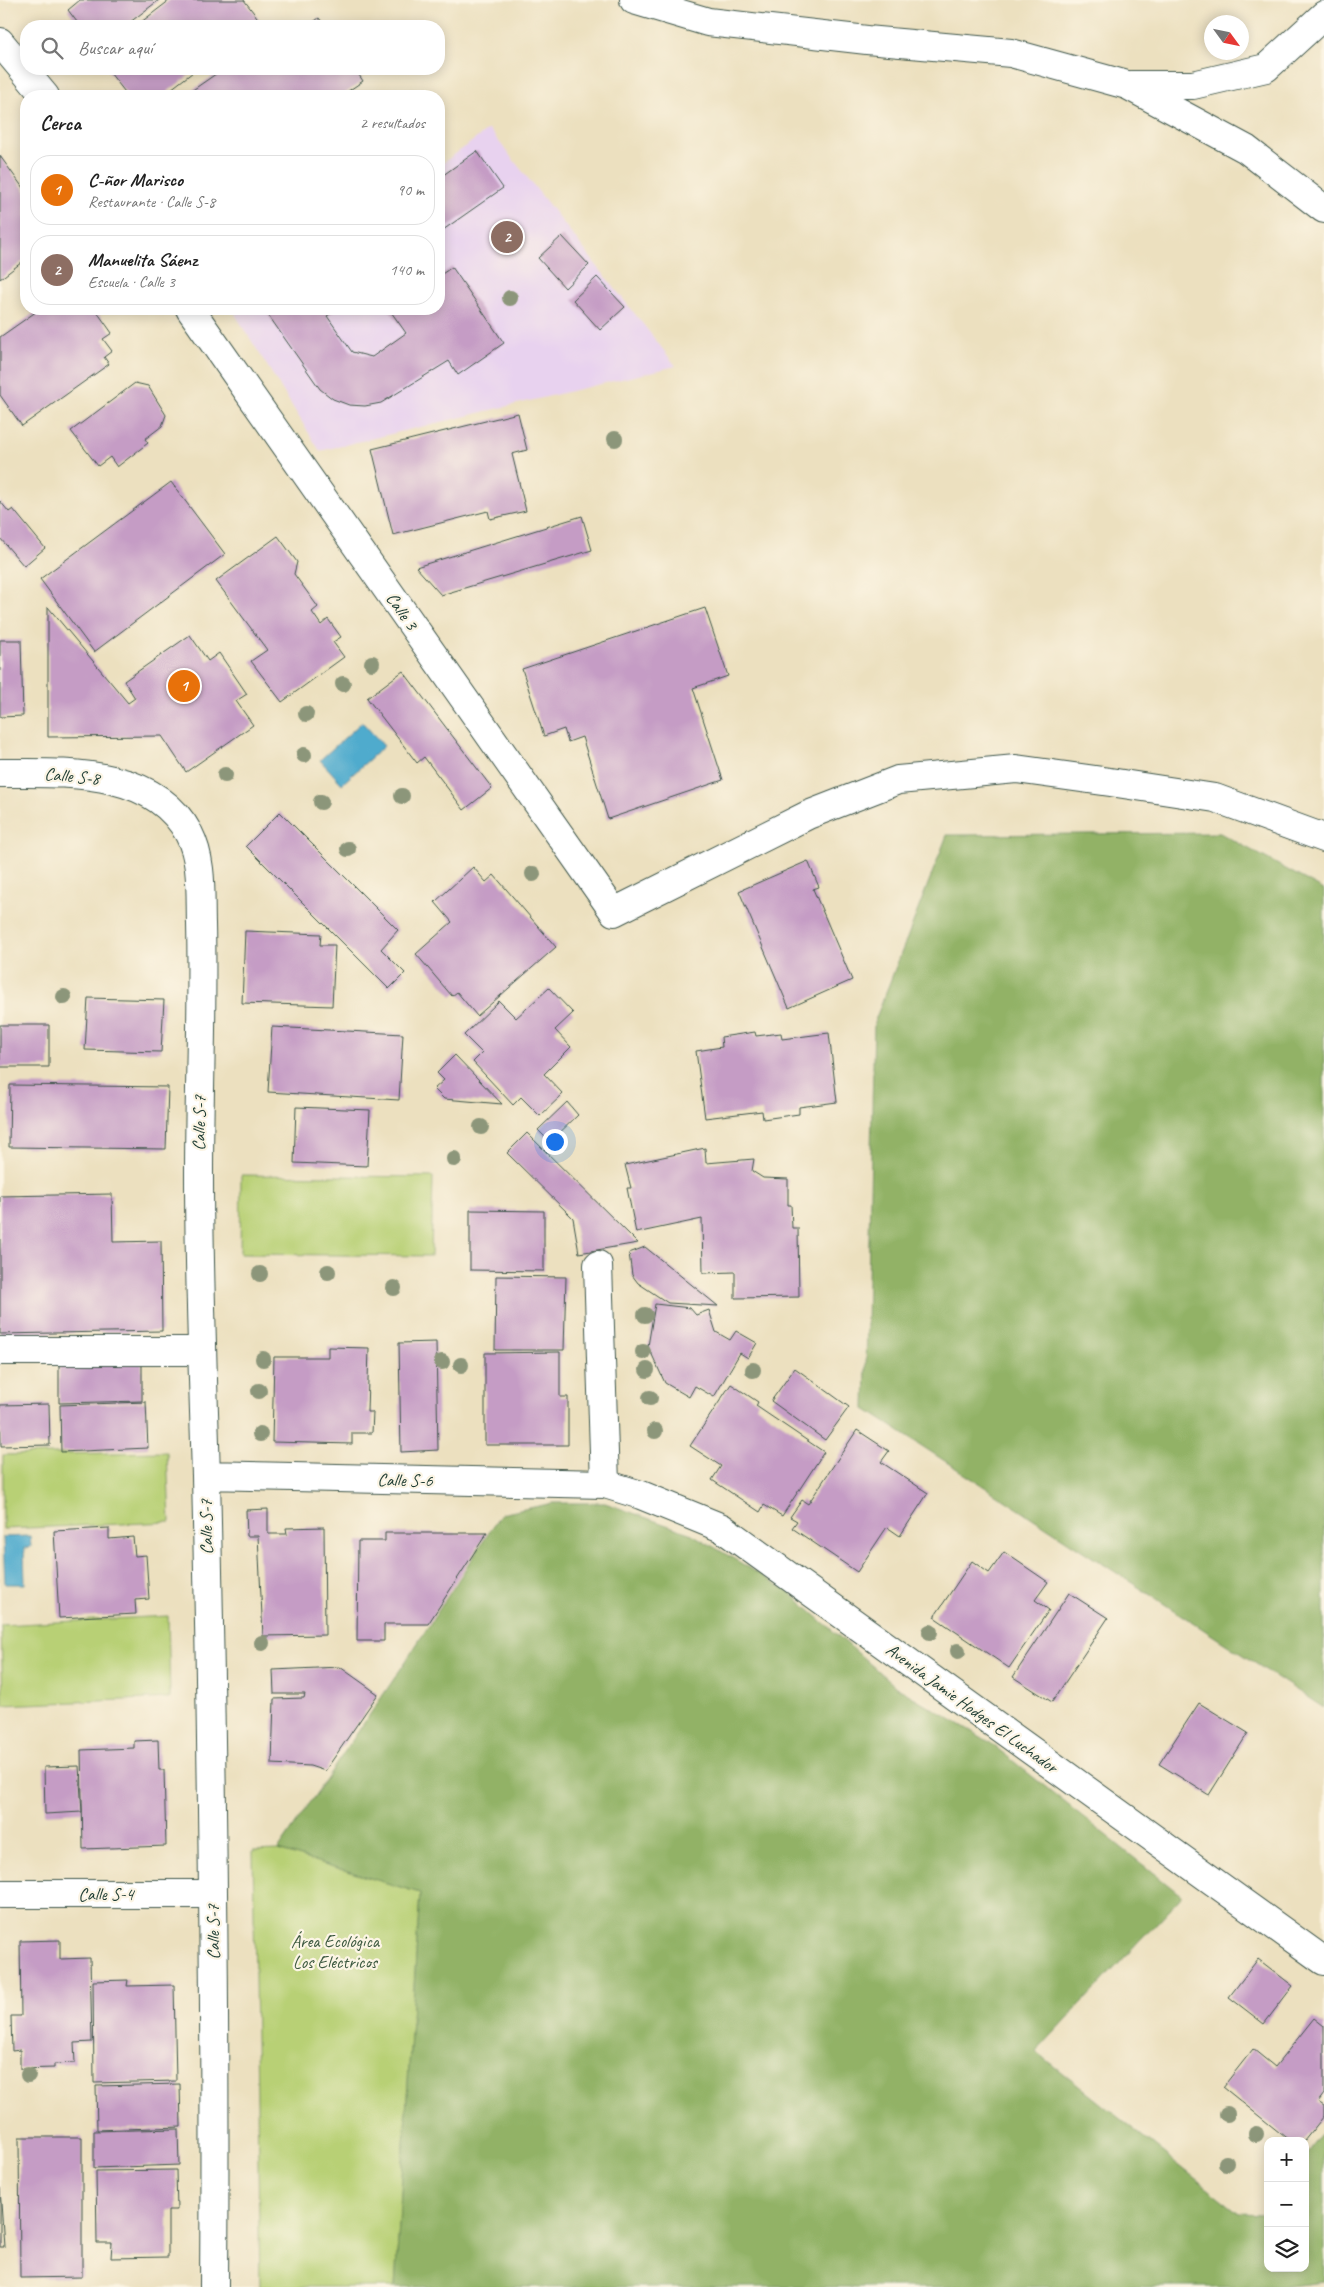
<!DOCTYPE html>
<html lang="es">
<meta charset="utf-8">
<style>
:root{--surface:#fff;--page:#f6f6f6;--text:#222;--muted:#767676;--line:#e0e0e0;--accent:#b45309}
body{margin:0;font-family:Caveat,sans-serif;background:var(--page);color:var(--text)}
.controls{position:absolute;right:15px;bottom:15px;display:grid;overflow:hidden;border-radius:10px;box-shadow:0 2px 12px #0003}
.controls button{width:45px;height:45px;display:grid;place-items:center;padding:0;border:0;border-bottom:1px solid var(--line);background:var(--surface);color:var(--text);font:25px sans-serif}
.compass{position:absolute;left:1204px;top:15px;width:45px;height:45px;border-radius:50%;background:var(--surface);box-shadow:0 2px 12px #0003;rotate:123deg}
.you{position:absolute;left:554px;top:1141px;width:18px;height:18px;margin:-12px;border:4px solid #fff;border-radius:50%;background:#1a73e8;box-shadow:0 0 0 8px #1a73e833}
.badge{display:grid;place-items:center;width:32px;height:32px;border-radius:50%;background:var(--accent);color:#fff;font-size:16px;font-weight:700}
.pin{position:absolute;translate:-50% -50%;border:2px solid #fff;box-shadow:0 1px 5px #0006}
.list{margin:0;padding:0;list-style:none}
h2{display:flex;justify-content:space-between;align-items:center;height:65px;margin:0;padding:0 20px;font-size:21px}
h2 small{font-size:16px;font-weight:400;color:var(--muted)}
.list li{display:grid;grid-template-columns:32px 1fr auto;gap:15px;align-items:center;box-sizing:border-box;height:70px;margin:0 10px 10px;padding:0 10px;border:1px solid var(--line);border-radius:20px}
.list b{display:block;font-size:19px;white-space:nowrap}
.list p{margin:0;font-size:16px;white-space:nowrap;color:var(--muted)}
.list em{font-size:16px;font-style:normal;color:var(--muted)}
.icon{flex:none;width:28px;height:28px;fill:none;stroke:currentColor;stroke-width:2;stroke-linecap:round;stroke-linejoin:round}
.map{position:relative;flex:none;width:1324px;height:2287px;overflow:hidden}
.search{position:absolute;background:var(--surface);box-shadow:0 2px 12px #0003;left:20px;top:20px;width:425px;height:55px;display:flex;align-items:center;gap:12px;box-sizing:border-box;padding:0 18px;border-radius:20px;color:var(--muted);font-size:19px}
.panel{position:absolute;background:var(--surface);box-shadow:0 2px 12px #0003;left:20px;top:90px;width:425px;height:225px;border-radius:20px}
.map>svg:first-child{display:block}
</style>
<div class="map">
<svg width="1324" height="2287" viewBox="0 0 1324 2287">
<rect width="100%" height="100%" fill="#fcf5e5"/>
<filter id="ink" filterUnits="userSpaceOnUse"><feTurbulence type="fractalNoise" baseFrequency=".02" numOctaves="2"/><feDisplacementMap in="SourceGraphic" scale="10" xChannelSelector="R" yChannelSelector="G"/><feConvolveMatrix kernelMatrix="1 2 1 2 8 2 1 2 1" color-interpolation-filters="sRGB"/></filter>
<filter id="wash" filterUnits="userSpaceOnUse"><feTurbulence type="fractalNoise" baseFrequency=".0096" numOctaves="4" result="noise"/><feDisplacementMap in="SourceGraphic" scale="20" xChannelSelector="R" yChannelSelector="G"/><feGaussianBlur stdDeviation="1.12" result="paint"/><feColorMatrix in="noise" values="0 0 0 0 0 0 0 0 0 0 0 0 0 0 0 0 0 1.4 0 .05"/><feComposite in="paint" operator="in"/></filter>
<g filter="url(#wash)">
<rect width="100%" height="100%" fill="#ece0bf"/>
<path fill="#e8d2ef" d="M489,129l187,237 -356,85 -85,-137 7,-5h197v-143z"/>
<path fill="#b8d075" stroke="#6c8654" d="M241,1175l192,2 -2,79 -191,-2z
M167,1452l3,70 -167,7v-74z
M168,1616l2,82 -167,7 -2,-80z
M278,1850l142,43 -25,394h-135l-7,-436z"/>
<path fill="#92b266" stroke="#58784d" d="M1220,833l104,57v818l-459,-299 9,-386 73,-188z
M553,1503h52l87,31 96,57 108,96 92,54 194,155 -146,156 203,161 25,1 4,-5v59h37v-110l19,-26v150l-43,5h-886l25,-394 -142,-43 126,-186 97,-150z"/>
<path fill="#4fabcd" stroke="#377480" d="M362,722l22,24 -42,38 -22,-24z
M30,1536l1,11 -7,1 1,36h-20l-2,-47z"/>
<g id="blocks">
<path fill="#c59cc5" d="M80,0h79l-34,26h-45l-12,-16z
M170,0h74l16,21 -7,5h-117z
M319,18l6,8h-17z
M107,69h90l-35,27h-34z
M223,69h132l8,12 -22,15h-157z
M477,151l26,37 -60,42 -4,-6v-46z
M0,156l26,36v67l-26,20z
M562,236l27,29 -24,23 -27,-30z
M452,267l52,76 -46,32 -9,-14 -68,42 -16,3 -16,-1 -16,-6 -13,-10 -56,-80h73l-10,7 25,36 20,5 34,-24 -17,-24h50v-33z
M597,277l28,30 -25,23 -27,-30z
M40,309h55l17,24 -9,6 9,12 -8,6 5,7 -87,62 -22,-31v-58z
M135,383l13,3 18,29 -4,11 -17,13 3,4 -31,24 -7,-10 -12,9 -27,-35z
M518,413l9,37 -15,4 14,57 -36,8 -2,-8 -95,24 -21,-86z
M171,482l54,72 -131,98 -54,-73z
M0,501l9,11 4,-3 32,39 -21,18 -24,-28z
M582,516l10,34 -151,45 -25,-28z
M278,536l19,26 -3,12 24,33 -6,5 9,13 7,-6 13,18 -8,5 11,15 -62,45 -31,-41 16,-11 -51,-69z
M48,607l80,96 7,-5 -11,-17 66,-46 18,26 11,-8 28,41 -11,7 17,24 -67,47 -24,-36 -114,1z
M705,608l23,68 -35,12 30,92 -115,39 -26,-82 -14,5 -4,-13 -20,7 -22,-67z
M0,640h21l2,76 -23,1z
M403,671l89,117 -28,22 -40,-53 -7,6 -50,-65z
M280,812l118,118 -17,19 24,24 -16,16 -143,-143z
M808,861l11,26 -6,2 39,91 -63,28 -50,-117z
M473,867l13,15 8,-7 62,72 -79,69 -20,-24 -5,4 -36,-42 36,-32 -17,-20z
M245,931l76,3 -1,11h15l-3,61 -90,-3z
M549,988l24,25 -18,17 16,17 -27,27 19,20 -23,22 -19,-19 -8,8 -40,-43 9,-9 -18,-18 35,-34 17,17z
M88,998l76,2 -3,52 -76,-2z
M0,1025h49v42h-49z
M272,1027l131,7 -4,66 -131,-8z
M755,1032l1,4 25,-3 1,6 47,-6 8,69 -38,5v7l-36,5 -1,-8 -57,7 -9,-67 26,-4 -1,-10z
M455,1055l47,49 -58,-5 -10,-10 10,-9 -7,-7z
M10,1085l158,2 -2,62 -157,-2z
M567,1102l11,13 -28,27 -12,-12z
M296,1107l74,3 -3,56 -73,-3z
M527,1133l111,110 -59,10 -6,-35 -66,-65z
M705,1148l1,15 48,-4 -2,12 11,7 25,1v26h3l1,23h6l1,69 -64,1v-26l-32,1 -1,-54 -66,14 -9,-45h4l-6,-23z
M112,1194l1,48 48,-1 1,90 -162,3v-138z
M470,1210l74,1v60l-74,-1z
M645,1247l73,59 -50,-3 -30,-20 -6,-8 -3,-22z
M496,1276l70,1 -2,73h-69z
M655,1304l35,4 6,7 13,-5 7,22 14,8 6,-9 21,12 -9,15 -8,-5 -26,44 -19,-11 -6,11 -24,-14 -17,-37z
M436,1342l2,108 -37,2 -2,-109z
M328,1347l41,1 -2,64h6l-1,21h-20v11l-80,-2 2,-85h54z
M560,1352v45h8v48h-83v-92z
M142,1363v38l-83,2v-39z
M795,1368l54,39 -24,33 -54,-39z
M731,1384l27,18 -2,4 68,46 -42,64 -18,-11 -4,7 -48,-32 9,-14 -31,-20z
M146,1402l2,46 -87,4 -1,-47z
M49,1404l1,41 -49,1 -1,-41z
M857,1430l32,21 -8,11 47,31 -28,43 -13,-9 -30,45 -65,-44 5,-7 -7,-4 12,-17 6,4z
M268,1509v25h19l-1,-6 38,-1 1,108 -62,1 -5,-100h-11l-1,-26z
M109,1528v11l24,-2 2,19 11,-1 3,44 -14,1 1,14 -77,4 -5,-87z
M385,1533h102l-59,91h-44v17h-27l1,-100h27z
M1004,1552l44,30 -13,18 14,10 -40,58 -75,-51 38,-56 17,12z
M1069,1593l39,25 -56,84 -39,-25z
M340,1667l38,27 -53,77 -15,-5 -38,-2 2,-65 30,-1 1,-4h-31l-1,-24z
M1199,1703l49,30 -39,62 -50,-31z
M158,1740l1,30h5l2,76 -83,3 -2,-99 53,-2v-7z
M79,1766l3,46 -37,2 -1,-47z
M60,1940v19l30,-1 2,84 -18,1 1,20 -21,1v4l-34,1v-19l-8,1 -1,-35h10l-1,-75z
M1258,1959l35,27 -29,38 -35,-27z
M128,1980l-1,6 47,-1 2,96 -82,2 -1,-102z
M1314,2018l10,8v68l-6,8 6,4v10l-20,25h-14l-67,-54 30,-38 22,18z
M180,2084l1,43 -84,3 -1,-44z
M178,2129l1,36 -85,3v-37z
M19,2137h63v140l-62,1z
M176,2170l1,40h-9v47l-57,1 1,-15h-15l-1,-72z
M0,2188l4,59h-4z"/>
</g>
</g>
<g filter="url(#ink)">
<use href="#blocks" fill-opacity="0" stroke="#3e5549" stroke-width="1"/>
<g fill="none" stroke-linecap="round" stroke-linejoin="round">
<g stroke="#3e5549" stroke-width="30">
<path id="minor" d="M634,0l74,22 159,18 144,13 116,32 119,64 78,60
M0,42l45,54
M1131,85h62l73,-17 58,-53
M190,309l424,603 194,-97 90,-35 118,-11 94,13 105,16 109,40
M0,773c64,0 154,-6 189,61 14,27 11,60 12,90 2,83 -2,167 -2,251 0,100 4,200 7,301 6,270 10,541 8,811
M598,1265l7,219
M0,1351h202
M206,1475l399,9 36,11 81,33 602,433
M0,1894h213"/>
</g>
<use href="#minor" stroke="#fff" stroke-width="28"/>
</g>
<g fill="#8c967a">
<circle cx="510" cy="298" r="8"/>
<circle cx="615" cy="439" r="8"/>
<circle cx="372" cy="663" r="8"/>
<circle cx="343" cy="684" r="8"/>
<circle cx="306" cy="714" r="8"/>
<circle cx="304" cy="755" r="8"/>
<circle cx="225" cy="775" r="8"/>
<circle cx="402" cy="796" r="8"/>
<circle cx="321" cy="802" r="8"/>
<circle cx="348" cy="849" r="8"/>
<circle cx="533" cy="874" r="8"/>
<circle cx="64" cy="997" r="8"/>
<circle cx="481" cy="1127" r="8"/>
<circle cx="454" cy="1159" r="8"/>
<circle cx="328" cy="1272" r="8"/>
<circle cx="260" cy="1274" r="8"/>
<circle cx="394" cy="1288" r="8"/>
<circle cx="645" cy="1315" r="8"/>
<circle cx="643" cy="1352" r="8"/>
<circle cx="263" cy="1359" r="8"/>
<circle cx="442" cy="1362" r="8"/>
<circle cx="461" cy="1365" r="8"/>
<circle cx="647" cy="1370" r="8"/>
<circle cx="753" cy="1370" r="8"/>
<circle cx="259" cy="1391" r="8"/>
<circle cx="650" cy="1398" r="8"/>
<circle cx="655" cy="1431" r="8"/>
<circle cx="260" cy="1434" r="8"/>
<circle cx="930" cy="1632" r="8"/>
<circle cx="262" cy="1643" r="8"/>
<circle cx="958" cy="1651" r="8"/>
<circle cx="28" cy="2075" r="8"/>
<circle cx="1227" cy="2114" r="8"/>
<circle cx="1256" cy="2134" r="8"/>
<circle cx="1226" cy="2163" r="8"/>
</g>
</g>
<g text-anchor="middle" dominant-baseline="central" stroke-width="4.5" stroke-linejoin="round" paint-order="stroke">
<g font-size="18" fill="#1f3d34" stroke="#fcf5e5">
<text transform="translate(402 611) rotate(55)">Calle 3</text>
<text transform="translate(72 776) rotate(5)">Calle S-8</text>
<text transform="translate(199 1123) rotate(-89)">Calle S-7</text>
<text transform="translate(405 1480) rotate(1)">Calle S-6</text>
<text transform="translate(206 1527) rotate(-91)">Calle S-7</text>
<text transform="translate(972 1708) rotate(36)">Avenida Jamie Hodges El Luchador</text>
<text x="106" y="1894">Calle S-4</text>
<text transform="translate(213 1932) rotate(-91)">Calle S-7</text>
</g>
<g font-size="18" fill="#3e5a41" stroke="#fcf5e5">
<text x="335" y="1941">Área Ecológica<tspan x="335" dy="21">Los Eléctricos</tspan></text>
</g>
</g>
</svg>
<div class="controls">
<button>+</button>
<button>−</button>
<button><svg class="icon" aria-label="layers" viewBox="0 0 24 24"><path d="M12 4l9 5-9 5-9-5zM3 14l9 5 9-5"/></svg></button>
</div>
<svg class="compass" viewBox="-18 -18 36 36"><path d="M0-13l5 13h-10z" fill="#e53935"/><path d="M0 13l5-13h-10z" fill="#767676"/></svg>
<div class="you"></div>
<div class="pin badge" style="left:184px;top:686px;background:#e8710a">1</div>
<div class="pin badge" style="left:507px;top:237px;background:#8d6e63">2</div>
<div class="search"><svg class="icon" aria-label="search" viewBox="0 0 24 24"><circle cx="10" cy="10" r="6"/><path d="M15 15l6 6"/></svg>Buscar aquí</div>
<section class="panel">
<h2>Cerca<small>2 resultados</small></h2>
<ul class="list">
<li><span class="badge" style="background:#e8710a">1</span><div><b>C-ñor Marisco</b><p>Restaurante · Calle S-8</p></div><em>90 m</em></li>
<li><span class="badge" style="background:#8d6e63">2</span><div><b>Manuelita Sáenz</b><p>Escuela · Calle 3</p></div><em>140 m</em></li>
</ul>
</section>
</div>
